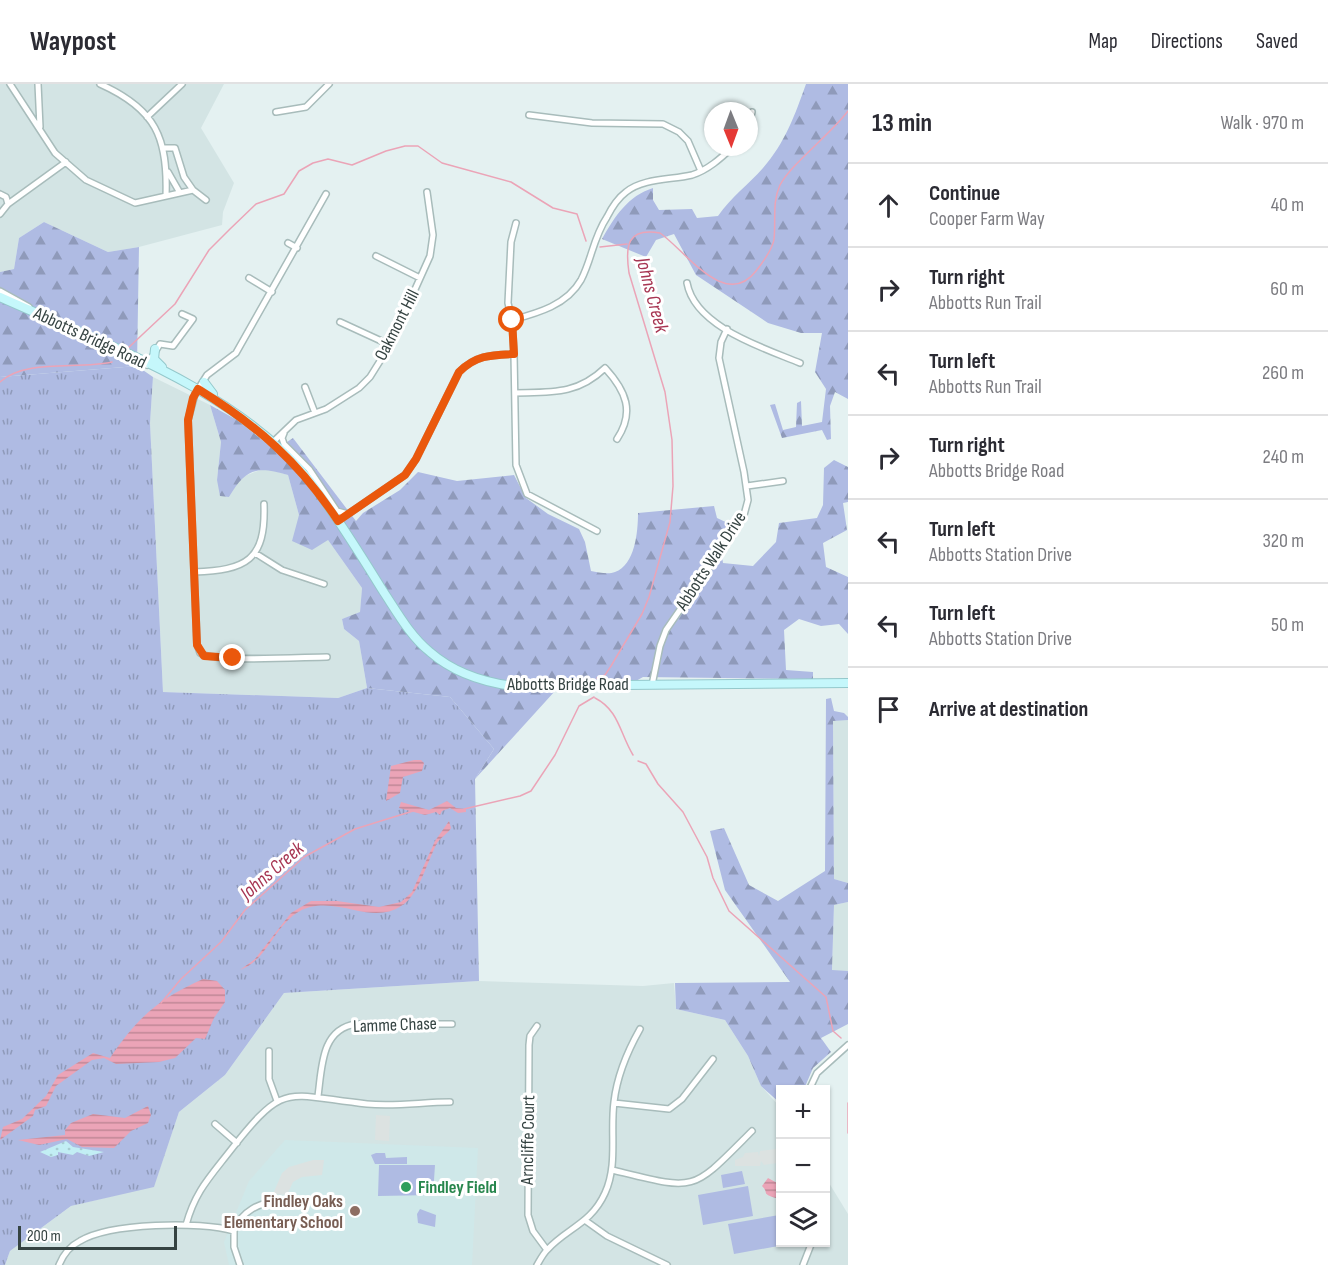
<!DOCTYPE html>
<meta charset="utf-8">
<style>
:root{--surface:#fff;--page:#f7f7f7;--text:#2b2b33;--muted:#7c7c81;--line:#e1e1e2}
body{margin:0;font-family:"Sofia Sans Condensed",sans-serif;background:var(--page);color:var(--text)}
.controls{position:absolute;right:18px;bottom:18px;display:grid;overflow:hidden;border-radius:0px;box-shadow:0 2px 4px #0004}
.controls button{width:54px;height:54px;display:grid;place-items:center;padding:0;border:0;border-bottom:2px solid var(--line);background:var(--surface);color:var(--text);font:30px sans-serif}
.compass{position:absolute;left:704px;top:18px;width:54px;height:54px;border-radius:50%;background:var(--surface);box-shadow:0 2px 4px #0004;rotate:179deg}
.scale{position:absolute;left:18px;bottom:15px;width:159px;box-sizing:border-box;padding-left:6px;border:3px solid #354342;border-top:0;font-size:16px;line-height:21px;white-space:nowrap;color:#354342;-webkit-text-stroke:4px #fff;paint-order:stroke}
.stop{position:absolute;width:18px;height:18px;margin:-14px;border:4px solid #ea580c;border-radius:50%;background:#fff}
.stop.end{background:#ea580c;border-color:#fff;box-shadow:0 2px 6px #0008}
.list{margin:0;padding:0;list-style:none}
h2{display:flex;justify-content:space-between;align-items:center;height:78px;margin:0;padding:0 24px;font-size:26px}
h2 small{font-size:20px;font-weight:400;color:var(--muted)}
.list li{display:grid;grid-template-columns:39px 1fr auto;gap:18px;align-items:center;box-sizing:border-box;height:84px;padding:0 24px;border-top:2px solid var(--line)}
.list b{display:block;font-size:22px;white-space:nowrap}
.list p{margin:0;font-size:20px;white-space:nowrap;color:var(--muted)}
.list em{font-size:20px;font-style:normal;color:var(--muted)}
.icon{flex:none;width:33px;height:33px;fill:none;stroke:currentColor;stroke-width:2;stroke-linecap:round;stroke-linejoin:round}
.map{position:relative;flex:none;width:848px;height:1181px;overflow:hidden}
header{display:flex;align-items:center;gap:36px;box-sizing:border-box;height:84px;padding:0 30px;background:var(--surface);border-bottom:2px solid var(--line)}
header strong{font-size:28px}
nav{display:flex;gap:33px;margin-inline-start:auto;font-size:21px}
main{display:flex}
aside{flex:1;background:var(--surface)}
.map>svg:first-child{display:block}
</style>
<header>
<strong>Waypost</strong>
<nav><a>Map</a><a>Directions</a><a>Saved</a></nav>
</header>
<main>
<div class="map">
<svg width="848" height="1181" viewBox="0 0 848 1181">
<defs>
<pattern id="grass-tufts" width="24" height="20" patternUnits="userSpaceOnUse" patternTransform="scale(1.5)"><rect width="24" height="20" fill="#afbbe3"/><path d="M3 7l-1-3M5 7V3M7 7l1-3M15 17l-1-3M17 17v-4M19 17l1-3" fill="none" stroke="#8f9aba"/></pattern>
<pattern id="forest-firs" width="22" height="20" patternUnits="userSpaceOnUse" patternTransform="scale(1.5)"><rect width="22" height="20" fill="#afbbe3"/><path d="M5 1l3.5 6h-7zM16 11l3.5 6h-7z" fill="#8f9aba"/></pattern>
<pattern id="sand-dots" width="8" height="8" patternUnits="userSpaceOnUse" patternTransform="scale(1.5)"><rect width="8" height="8" fill="#c2eef4"/><path d="M2 2h.1M6 6h.1" fill="none" stroke="#a7cdd2" stroke-width="1.8" stroke-linecap="round"/></pattern>
<pattern id="water-rules" width="6" height="5" patternUnits="userSpaceOnUse" patternTransform="scale(1.5)"><rect width="6" height="5" fill="#eba4b7"/><path d="M0 2.5h6" fill="none" stroke="#bf8796"/></pattern>
</defs>
<rect width="100%" height="100%" fill="#e4f1f1"/>
<path fill="#d3e4e4" d="M0,0h224l-23,44 33,55 -11,29 -1,13 -83,22 -31,5 -64,-30 -25,16 -5,31 -14,3z
M153,293l57,28 11,37 -4,38 12,17 11,-19 25,-10 23,7 11,40 29,25 34,48 -2,25 -18,6 2,10 15,12 8,47 -29,10 -175,-6 -13,-269z
M833,636h15v163l-14,-4z
M848,818v69h-16l2,-66z
M479,897l164,5 31,-3 2,26 49,11 23,36 13,30 19,21v135h46v-64l22,36v51h-843l5,-14 61,-45 83,-20 25,-74 46,-37 59,-82z"/>
<path fill="#cfe8e9" d="M285,1056l193,8 -6,117h-243l-5,-23 25,-61z"/>
<path fill="url(#grass-tufts)" d="M137,282l16,11 -3,46 13,269 175,6 29,-10 83,9 44,52 -19,30 4,202 -195,12 -59,82 -46,37 -25,75 -83,19 -61,45 -5,14h-5v-888z"/>
<path fill="url(#forest-firs)" d="M806,0h42v315l-13,-7 -5,14 1,33 -4,1 -5,-10 -40,8 -12,-33 5,-1 8,26 13,-3 1,-24 4,-2 1,25 20,-4 4,-33 -11,-17 7,-39h-21l-33,-10 -72,-48 -22,-41 -18,6 -10,17 -44,-18c13,-23 26,-43 51,-51v12l6,10 33,-1 5,9 21,-2c13,-19 30,-31 45,-48 22,-25 32,-53 43,-84z
M44,138l64,30 31,-5 -2,119 -137,11v-105l14,-3 5,-31z
M210,321l27,15 38,30 18,-12 63,83 7,-8 37,-23 18,-18 39,9 57,-6 12,23 22,16 31,15 6,13 6,29c7,1 17,4 24,1 20,-7 23,-40 23,-59l76,-7 3,12 15,7 -12,18 3,20 30,3 23,-24 3,-19 38,-5 6,-13 1,-37 10,-8 14,7v35l-5,1 4,27 -24,13 3,24 22,10v57l-9,-10 -18,2 -22,-7 -15,11 2,40 27,2v7l-170,-2 -23,13 -65,1 -80,88 19,-30 -44,-52 -83,-9 -8,-47 -15,-12 -2,-10 18,-7 2,-24 -34,-48 -16,10 -20,-9 7,-26 -11,-40c-31,-9 -42,-7 -59,22l-9,-1 -3,-16 4,-38z
M831,614l3,13 10,2 4,4v3l-15,1 1,158 14,4v19l-14,3 -2,65 16,1v53l-27,14 10,14 -18,16 -9,21 -24,1v13l-19,-17 -13,-30 -23,-36 -49,-11 -1,-26 115,-1 -65,-92 -15,-59 14,-3 25,57 29,16 47,-30 1,-172z"/>
<path fill="url(#sand-dots)" d="M66,1057l7,6 31,5 -15,4 -12,-4 -4,3 -15,-3v3l-7,2 -11,-5z"/>
<path fill="#afbbe3" d="M376,1069h9l1,5 21,-1v7h-32l-4,-9z
M379,1081h56l-2,30 -55,1z
M742,1087l3,13 -22,4 -2,-13z
M748,1102l5,30 -50,9 -5,-30z
M420,1125l16,6 -1,12 -17,-4 -1,-9z
M779,1131l1,27 4,3 -50,9 -6,-30z"/>
<path fill="#dce2e1" d="M376,1031l14,1 -1,25 -14,-1z
M776,1065l1,14 -13,2 -3,-4 -1,5h-25v-6l8,-3 2,-4 13,-1 1,4 1,-5z
M313,1076h11l-2,15 -20,2 -9,5 -6,13 -14,-1 9,-21 7,-6z"/>
<path fill="url(#water-rules)" d="M414,676h7l3,3 -2,8 -19,6 -3,16 -14,8 5,-35z
M447,717l9,7 10,1v3l-8,1 -8,-5 -8,3 -2,4 -4,-3 -11,3 -26,-7 2,-6 28,8z
M449,737l2,7c-4,7 -11,9 -15,17 -19,40 -22,79 -82,65 -17,-4 -38,-8 -54,1 -26,14 -32,49 -60,59l15,-11 36,-46 20,-12h26l42,6 22,-5 11,-10 23,-51z
M203,895l14,2 8,9v12l-11,16 -9,21 -9,-1 -21,20 -16,4 -43,2 -12,-6 -12,2 -36,26 -10,20 -11,4 -2,6 -33,24 3,-13 19,-8 24,-23 12,-21 35,-22 17,5c28,-41 48,-59 93,-79z
M148,1022l3,9 -3,8 -17,8 -17,17 -32,-1 -15,-8 -28,6 -21,-5 47,-5v-5l6,-7 22,-9 32,4z
M768,1094l11,6 1,8 -4,6c-16,-5 -6,-4 -14,-12z"/>
<g fill="none" stroke-linecap="round" stroke-linejoin="round">
<path stroke="#eba4b7" stroke-width="1.5" d="M600,163l27,-3
M127,265l48,-45 34,-54 21,-21 26,-25 28,-10 15,-23 14,-8 15,-4 24,6 34,-14 19,-5h13l24,17 69,19 42,26 24,6 9,27
M0,298c26,-24 79,-12 112,-20
M597,594l8,-3 6,-9 31,-52 7,-17 21,-75 3,-36 -1,-46 -7,-48 -36,-119c-4,-27 -2,-46 31,-40 25,17 65,78 96,38 7,-9 17,-22 18,-32 2,-18 -2,-37 6,-54 11,-21 51,-51 68,-74
M595,614c24,12 25,36 38,57
M638,677l8,3 12,20 25,28 24,45 6,21 16,33 97,86 7,34 8,7
M464,725l56,-13 11,-5 24,-36 24,-49 15,-9
M161,919l20,-24 40,-37 24,-32 59,-53 51,-28 58,-18
M848,1019v30"/>
<g stroke="#a8bcbb" stroke-width="8">
<path id="minor" d="M10,0l45,69 31,27 49,23 58,-13 13,10
M38,0l2,43
M100,0c56,25 68,54 66,112
M276,28l30,-5 23,-23
M529,31l63,8 71,1 16,8 9,9 13,30
M147,33l35,-33
M749,40l3,-12
M163,64h12l9,29 9,13
M168,88l12,21
M0,110l6,3 2,7
M326,110l-90,159 -29,22 -12,19 -7,26 9,224 3,9c14,10 105,4 127,4
M0,130l8,-10 58,-42
M516,139l-5,19 -3,61 4,17 2,34 2,111 11,29 70,37
M288,159l9,5
M376,172l44,22
M249,194l23,14
M687,199c8,44 77,65 113,80
M0,207l29,16
M512,236c26,-7 55,-15 69,-40 11,-21 12,-42 26,-63 5,-10 11,-19 19,-25 17,-14 45,-12 66,-17 16,-5 29,-17 41,-28
M340,238l50,23
M147,281l13,-21 13,2 20,-27 -11,-5
M305,303l10,26
M515,309c36,-1 62,2 90,-25 21,23 30,44 12,71
M284,349l-2,5 2,6 25,25 28,42 11,3
M273,358l23,-22 30,-11 33,-21 11,-11 20,-32 40,-89 3,-21 -6,-43
M747,402l36,-5
M338,437l67,-46 11,-16 43,-87c17,-17 32,-17 55,-18
M255,469l27,17 42,14
M194,488c52,-2 72,-11 70,-68
M652,601l8,-39 6,-16 67,-97 11,-18 4,-15 -4,-28 -25,-114 2,-16 6,-13
M537,942l-7,10 -1,9 -1,170 5,16 14,19
M269,967v28l8,22
M809,1006l8,-17 31,-28
M318,1012c4,-29 3,-67 38,-72h96
M614,1019l55,6 13,-10 31,-40
M215,1040l22,19
M612,1086c86,21 78,23 140,-39
M586,1137l21,15 60,29
M186,1141c9,-33 23,-47 44,-74 56,-71 54,-56 137,-47 28,3 56,-2 83,-2
M234,1147c7,-20 26,-29 46,-30
M59,1181c4,-10 11,-19 21,-24 30,-18 120,-20 154,-10v16l6,18
M537,1181c3,-5 6,-11 10,-15 20,-22 44,-26 58,-57 13,-28 5,-61 9,-91 3,-26 13,-50 26,-73
M803,1181l9,-23"/>
</g>
<g stroke="#94c8cb" stroke-width="10">
<path id="secondary" d="M0,213c104,47 238,93 310,184 27,35 50,73 73,110 14,21 27,45 47,61 24,21 52,30 83,34l335,-3
M155,265l-1,10 8,8
M204,298l9,12"/>
</g>
<use href="#minor" stroke="#fff" stroke-width="5"/>
<use href="#secondary" stroke="#c5f7fb" stroke-width="8"/>
</g>
<g fill="none" stroke-linecap="round" stroke-linejoin="round">
<path stroke="#ea580c" stroke-width="8" d="M233,574l-29,-2 -7,-11 -9,-225 5,-22 5,-9c60,37 101,73 140,132l67,-46 11,-16 43,-87c17,-17 32,-17 55,-18l-2,-34"/>
</g>
<circle fill="#2e9e5b" stroke="#fff" stroke-width="2" cx="406" cy="1103" r="6"/>
<circle fill="#8d6e63" stroke="#fff" stroke-width="2" cx="355" cy="1127" r="6"/>
<g text-anchor="middle" dominant-baseline="central" stroke-width="6" stroke-linejoin="round" paint-order="stroke">
<g font-size="18" fill="#354342" stroke="#fff">
<text transform="translate(397 241) rotate(-63)">Oakmont Hill</text>
<text transform="translate(90 254) rotate(25)">Abbotts Bridge Road</text>
<text transform="translate(711 477) rotate(-57)">Abbotts Walk Drive</text>
<text x="568" y="600">Abbotts Bridge Road</text>
<text transform="translate(395 941) rotate(-2)">Lamme Chase</text>
<text transform="translate(528 1056) rotate(-89)">Arncliffe Court</text>
</g>
<g font-size="18" font-weight="bold" fill="#27864d" stroke="#fff" text-anchor="start">
<text x="418" y="1103">Findley Field</text>
</g>
<g font-size="18" font-weight="bold" fill="#785e54" stroke="#fff" text-anchor="end">
<text x="343" y="1117">Findley Oaks<tspan x="343" dy="21">Elementary School</tspan></text>
</g>
<g font-size="20" font-style="italic" fill="#a73653" stroke="#fff">
<text transform="translate(652 211) rotate(75)">Johns Creek</text>
<text transform="translate(272 787) rotate(-41)">Johns Creek</text>
</g>
</g>
</svg>
<div class="controls">
<button>+</button>
<button>−</button>
<button><svg class="icon" aria-label="layers" viewBox="0 0 24 24"><path d="M12 4l9 5-9 5-9-5zM3 14l9 5 9-5"/></svg></button>
</div>
<svg class="compass" viewBox="-18 -18 36 36"><path d="M0-13l5 13h-10z" fill="#e53935"/><path d="M0 13l5-13h-10z" fill="#7c7c81"/></svg>
<div class="scale">200 m</div>
<div class="stop" style="left:512px;top:236px"></div>
<div class="stop end" style="left:233px;top:574px"></div>
</div>
<aside>
<h2>13 min<small>Walk · 970 m</small></h2>
<ul class="list">
<li><svg class="icon" aria-label="ahead" viewBox="0 0 24 24"><path d="M12 20V5M6 11l6-6 6 6"/></svg><div><b>Continue</b><p>Cooper Farm Way</p></div><em>40 m</em></li>
<li><svg class="icon" aria-label="right" viewBox="0 0 24 24"><path d="M7 20v-9h11M14 6l5 5-5 5"/></svg><div><b>Turn right</b><p>Abbotts Run Trail</p></div><em>60 m</em></li>
<li><svg class="icon" aria-label="left" viewBox="0 0 24 24"><path d="M17 20v-9H6M10 6l-5 5 5 5"/></svg><div><b>Turn left</b><p>Abbotts Run Trail</p></div><em>260 m</em></li>
<li><svg class="icon" aria-label="right" viewBox="0 0 24 24"><path d="M7 20v-9h11M14 6l5 5-5 5"/></svg><div><b>Turn right</b><p>Abbotts Bridge Road</p></div><em>240 m</em></li>
<li><svg class="icon" aria-label="left" viewBox="0 0 24 24"><path d="M17 20v-9H6M10 6l-5 5 5 5"/></svg><div><b>Turn left</b><p>Abbotts Station Drive</p></div><em>320 m</em></li>
<li><svg class="icon" aria-label="left" viewBox="0 0 24 24"><path d="M17 20v-9H6M10 6l-5 5 5 5"/></svg><div><b>Turn left</b><p>Abbotts Station Drive</p></div><em>50 m</em></li>
<li><svg class="icon" aria-label="arrive" viewBox="0 0 24 24"><path d="M6 21V4h12l-3 4 3 4H6"/></svg><div><b>Arrive at destination</b></div></li>
</ul>
</aside>
</main>
